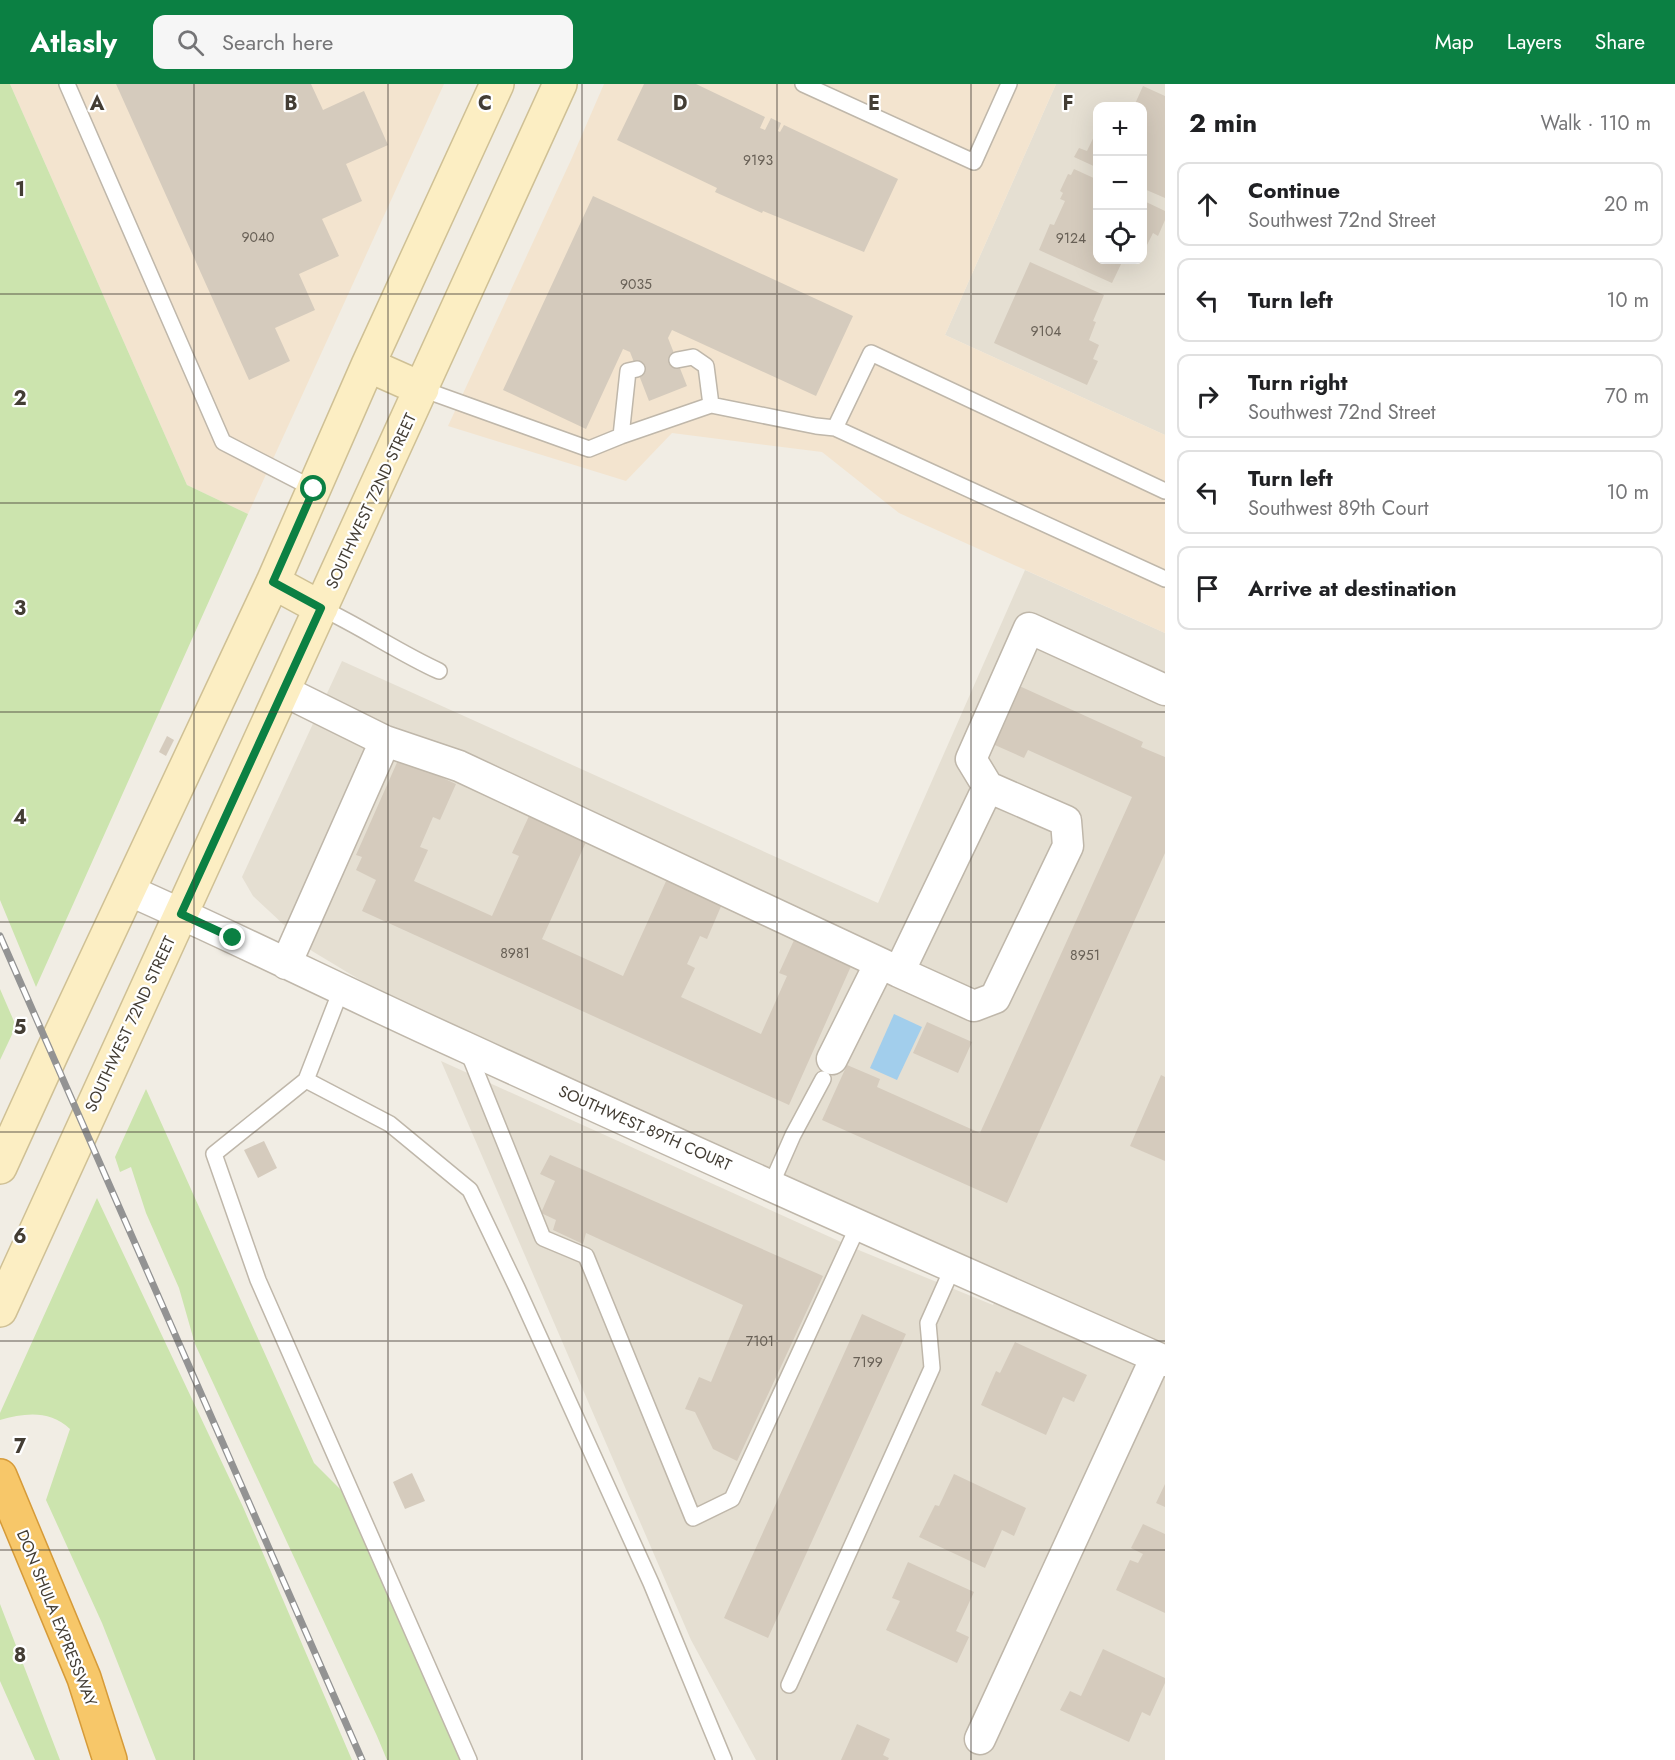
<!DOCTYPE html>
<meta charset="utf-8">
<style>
:root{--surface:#fff;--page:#f6f6f6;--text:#202124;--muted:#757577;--line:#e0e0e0;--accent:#0b8043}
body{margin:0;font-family:Jost,sans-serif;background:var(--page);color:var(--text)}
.controls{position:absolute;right:18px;top:18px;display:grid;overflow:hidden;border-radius:12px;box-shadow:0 6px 24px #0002}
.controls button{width:54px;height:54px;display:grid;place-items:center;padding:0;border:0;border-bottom:2px solid var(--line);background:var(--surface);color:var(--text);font:30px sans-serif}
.stop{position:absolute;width:18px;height:18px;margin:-14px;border:4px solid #0b8043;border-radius:50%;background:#fff}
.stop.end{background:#0b8043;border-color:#fff;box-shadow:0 2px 6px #0008}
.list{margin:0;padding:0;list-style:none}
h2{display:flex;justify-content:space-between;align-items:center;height:78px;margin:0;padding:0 24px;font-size:26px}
h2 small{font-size:20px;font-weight:400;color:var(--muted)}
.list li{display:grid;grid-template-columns:39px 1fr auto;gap:18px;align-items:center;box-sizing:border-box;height:84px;margin:0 12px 12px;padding:0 12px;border:2px solid var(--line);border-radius:12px}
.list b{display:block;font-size:22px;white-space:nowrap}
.list p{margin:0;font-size:20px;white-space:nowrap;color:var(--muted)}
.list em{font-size:20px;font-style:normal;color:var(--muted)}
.icon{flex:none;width:33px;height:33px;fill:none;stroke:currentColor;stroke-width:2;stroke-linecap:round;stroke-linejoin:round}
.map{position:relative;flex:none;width:1165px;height:1676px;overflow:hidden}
header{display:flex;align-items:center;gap:36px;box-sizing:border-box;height:84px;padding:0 30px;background:var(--accent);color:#fff}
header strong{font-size:28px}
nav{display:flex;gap:33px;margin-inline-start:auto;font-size:21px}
.search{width:420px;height:54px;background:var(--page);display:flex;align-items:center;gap:15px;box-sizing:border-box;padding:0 21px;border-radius:12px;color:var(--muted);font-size:22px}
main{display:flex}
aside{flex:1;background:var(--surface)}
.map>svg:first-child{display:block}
</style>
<header>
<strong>Atlasly</strong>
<div class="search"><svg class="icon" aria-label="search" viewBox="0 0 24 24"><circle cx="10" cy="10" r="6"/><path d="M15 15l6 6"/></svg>Search here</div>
<nav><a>Map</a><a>Layers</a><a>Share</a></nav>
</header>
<main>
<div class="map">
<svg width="1165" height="1676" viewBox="0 0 1165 1676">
<rect width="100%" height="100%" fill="#f1ede4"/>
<path fill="#e5dfd2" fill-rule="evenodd" d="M1056,0h109v351l-220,-100zM1098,22h44v154h-44z
M1025,486l140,63v1127h-409l-65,-120 -250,-579 420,190 132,54 14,-30 -612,-274 -83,-50 -59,-55 -11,-19 100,-216 536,242z"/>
<path fill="#f3e4cf" d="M10,0h434l-196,430 -61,-29z
M604,0h452l-111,251 220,100v198l-266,-120 -77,-61 -150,-19 -46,48 -178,-55 123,-266z"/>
<path fill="#cce4ae" d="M0,0h10l177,401 61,29 -212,473 -36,-87z
M0,905l16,37 -16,34z
M146,1005l168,374 28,28 120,269h-75l-10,-24 -182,-392 -16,-56 -33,-75 -15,-46 -11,5 -5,-15z
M97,1114l146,309 109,253h-196l-54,-137 -56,-123 24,-71c-20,-19 -45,-16 -70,-9v-7z
M0,1520l60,156h-25l-35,-79z"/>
<path fill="#a2ceec" d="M894,930l28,13 -25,53 -27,-12z"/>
<path fill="#d5cbbd" d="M116,0h195l12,26 41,-19 24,54 -42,19 16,37 -40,18 17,37 -40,18 16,36 -40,18 15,33 -41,19z
M644,0h52l69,33 -5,11 5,2 6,-12 10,5 -3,8 2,1 4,-7 114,54 -34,73 -101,-41 -1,2 -47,-21 2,-4 -100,-48z
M1143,2l22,10v102l-23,-10v-82h-8z
M1098,44v40l-24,-11 5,-9 8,3z
M1074,85l24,11v80h25l-11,23 -73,-33 11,-26 4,1 11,-24 -5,-2 3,-6 -3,-2 8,-17 3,1z
M593,112l260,120 -37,80 -144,-66 -4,8 19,48 -38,15 -19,-49 -7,-3 -37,80 -83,-39z
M1142,116l23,11v9l-7,16 -5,-3 -7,14 -4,-1z
M1030,178l74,33 -11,26 3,1 -7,18 10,5 -6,14 5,2 -11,24 -93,-42z
M1015,600l128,58 -2,5 24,10v96l-158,350 -185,-83 25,-55 33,14 -3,8 103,46 152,-336 -104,-47 -4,8 -36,-16z
M167,652l7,4 -8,16 -7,-4z
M399,674l57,26 -16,36 -7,-3 -13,30 8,3 -14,31 78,35 27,-60 -7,-3 17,-37 57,26 -44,97 81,37 44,-97 55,25 -15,35 -7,-3 -13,28 8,4 -14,29 80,37 26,-58 -8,-3 16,-35 57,26 -63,141 -427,-194 14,-31 -20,-10 6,-13 -6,-2z
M927,938l45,20 -14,31 -45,-20z
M1161,991l4,2v84l-35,-15z
M264,1057l13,27 -19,10 -14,-28z
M550,1071l273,121 -86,185 -24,-12 -18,-37 -10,-3 14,-32 12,5 32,-77 -157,-72 -3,11 -30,-14 3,-10 -15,-7 14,-32 -15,-7z
M862,1230l44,20 -138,304 -44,-20z
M1015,1258l72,33 -13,27 -11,-5 -17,38 -65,-30 15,-34 4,2z
M412,1389l13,28 -20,8 -12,-27z
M954,1390l72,34 -12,28 -12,-6 -17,38 -66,-31 16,-32 4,1z
M1165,1400v23l-9,-4z
M1143,1440l22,10v79l-49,-23 14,-30 8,3 5,-9 -12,-6z
M908,1478l66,30 -18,39 13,6 -12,26 -71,-33 14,-29 -8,-3z
M1103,1565l62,29v5l-15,33 -8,-4 -13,30 -69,-32 10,-19 11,5z
M857,1640l33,15 -7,16 6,3 -1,2h-47z"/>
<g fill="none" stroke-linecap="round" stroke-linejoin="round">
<g stroke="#bfb7aa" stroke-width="18">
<path id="service" d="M67,0l156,358 91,47
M803,0l171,78 35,-78
M677,276l16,-3 13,9 5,39
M422,305l167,60 32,-13 90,-31 105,21 19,2 330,151
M835,344l36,-75 294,138
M621,352l7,-65 9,-2
M321,524c41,19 78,45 118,63
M341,906l-35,90 -92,74 44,126 211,480
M467,965l76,189 43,18 107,262 39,-19 127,-275
M306,996l84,44 80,66 47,98 134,295 73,177
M771,1101l22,-50 30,-56
M789,1601l143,-317 -4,-45 25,-56"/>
</g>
<g stroke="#bfb7aa" stroke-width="33">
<path id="minor" d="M284,607l101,50 -99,223
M385,657l74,25 421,197 -48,96
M128,806c113,50 224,106 337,157 233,107 466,211 700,314
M880,879l19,9 89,-185 -17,-28 58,-131 136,62
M899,888l75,34 21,-8 73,-152 -2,-25 -78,-34
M980,1655l176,-382"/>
</g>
<g stroke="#cfc095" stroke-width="36">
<path id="secondary" d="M368,281l54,24
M273,498l48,26
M0,1083l52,-114 221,-471 95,-217 129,-281
M0,1226l560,-1226"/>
</g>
<g stroke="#d69b39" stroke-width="36">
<path id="motorway" d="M0,1392l84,202 26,82"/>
</g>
<use href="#service" stroke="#fff" stroke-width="15"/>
<use href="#minor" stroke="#fff" stroke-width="30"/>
<use href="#secondary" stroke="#fceec3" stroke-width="33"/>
<use href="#motorway" stroke="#f7c769" stroke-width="33"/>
<g stroke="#939393" stroke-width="7">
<path id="rail" d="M0,852l362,824"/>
</g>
<use href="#rail" stroke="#fff" stroke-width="4.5" stroke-dasharray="14" stroke-linecap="butt"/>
</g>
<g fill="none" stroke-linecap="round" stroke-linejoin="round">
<path stroke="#0b8043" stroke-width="8" d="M233,854l-52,-24 140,-306 -48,-26 41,-93"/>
</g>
<path fill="none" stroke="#433d34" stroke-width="1.5" stroke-opacity="0.55" d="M194,0v1676M388,0v1676M582,0v1676M777,0v1676M971,0v1676M0,210h1165M0,419h1165M0,628h1165M0,838h1165M0,1048h1165M0,1257h1165M0,1466h1165"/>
<g text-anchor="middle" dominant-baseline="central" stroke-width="4.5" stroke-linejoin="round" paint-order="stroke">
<g font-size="14" fill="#686056">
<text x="758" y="76">9193</text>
<text x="258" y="153">9040</text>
<text x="1071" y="154">9124</text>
<text x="636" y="200">9035</text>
<text x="1046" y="247">9104</text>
<text x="515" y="869">8981</text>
<text x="1085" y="871">8951</text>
<text x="760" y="1257">7101</text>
<text x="868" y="1278">7199</text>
</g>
<g font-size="16" fill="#433d34" stroke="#fff">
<text transform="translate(371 417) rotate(-65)">SOUTHWEST 72ND STREET</text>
<text transform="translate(130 940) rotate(-65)">SOUTHWEST 72ND STREET</text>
<text transform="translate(645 1044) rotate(24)">SOUTHWEST 89TH COURT</text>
<text transform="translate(57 1534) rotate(68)">DON SHULA EXPRESSWAY</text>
</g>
</g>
<g font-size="20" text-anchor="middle" font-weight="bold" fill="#433d34" stroke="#fff" stroke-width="4.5" stroke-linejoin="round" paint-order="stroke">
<text x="97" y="26">A</text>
<text x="291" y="26">B</text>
<text x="485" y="26">C</text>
<text x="680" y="26">D</text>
<text x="874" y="26">E</text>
<text x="1068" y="26">F</text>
<text x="20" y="112">1</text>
<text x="20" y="321">2</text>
<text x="20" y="531">3</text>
<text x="20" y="740">4</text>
<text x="20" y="950">5</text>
<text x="20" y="1159">6</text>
<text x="20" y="1369">7</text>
<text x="20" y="1578">8</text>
</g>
</svg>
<div class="controls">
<button>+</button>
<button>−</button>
<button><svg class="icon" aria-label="locate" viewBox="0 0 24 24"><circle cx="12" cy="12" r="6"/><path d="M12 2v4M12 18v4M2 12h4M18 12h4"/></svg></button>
</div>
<div class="stop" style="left:314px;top:405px"></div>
<div class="stop end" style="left:233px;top:854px"></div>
</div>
<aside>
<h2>2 min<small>Walk · 110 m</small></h2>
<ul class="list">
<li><svg class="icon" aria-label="ahead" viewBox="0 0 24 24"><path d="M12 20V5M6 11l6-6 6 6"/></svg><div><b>Continue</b><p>Southwest 72nd Street</p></div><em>20 m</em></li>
<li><svg class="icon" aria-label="left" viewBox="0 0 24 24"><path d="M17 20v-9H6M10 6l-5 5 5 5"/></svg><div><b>Turn left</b></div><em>10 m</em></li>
<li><svg class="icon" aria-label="right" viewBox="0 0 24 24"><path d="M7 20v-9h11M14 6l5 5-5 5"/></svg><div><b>Turn right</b><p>Southwest 72nd Street</p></div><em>70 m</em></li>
<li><svg class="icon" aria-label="left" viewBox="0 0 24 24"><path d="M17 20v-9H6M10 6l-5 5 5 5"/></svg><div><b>Turn left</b><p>Southwest 89th Court</p></div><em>10 m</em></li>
<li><svg class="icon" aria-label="arrive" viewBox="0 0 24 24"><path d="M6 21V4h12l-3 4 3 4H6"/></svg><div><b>Arrive at destination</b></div></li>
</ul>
</aside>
</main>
